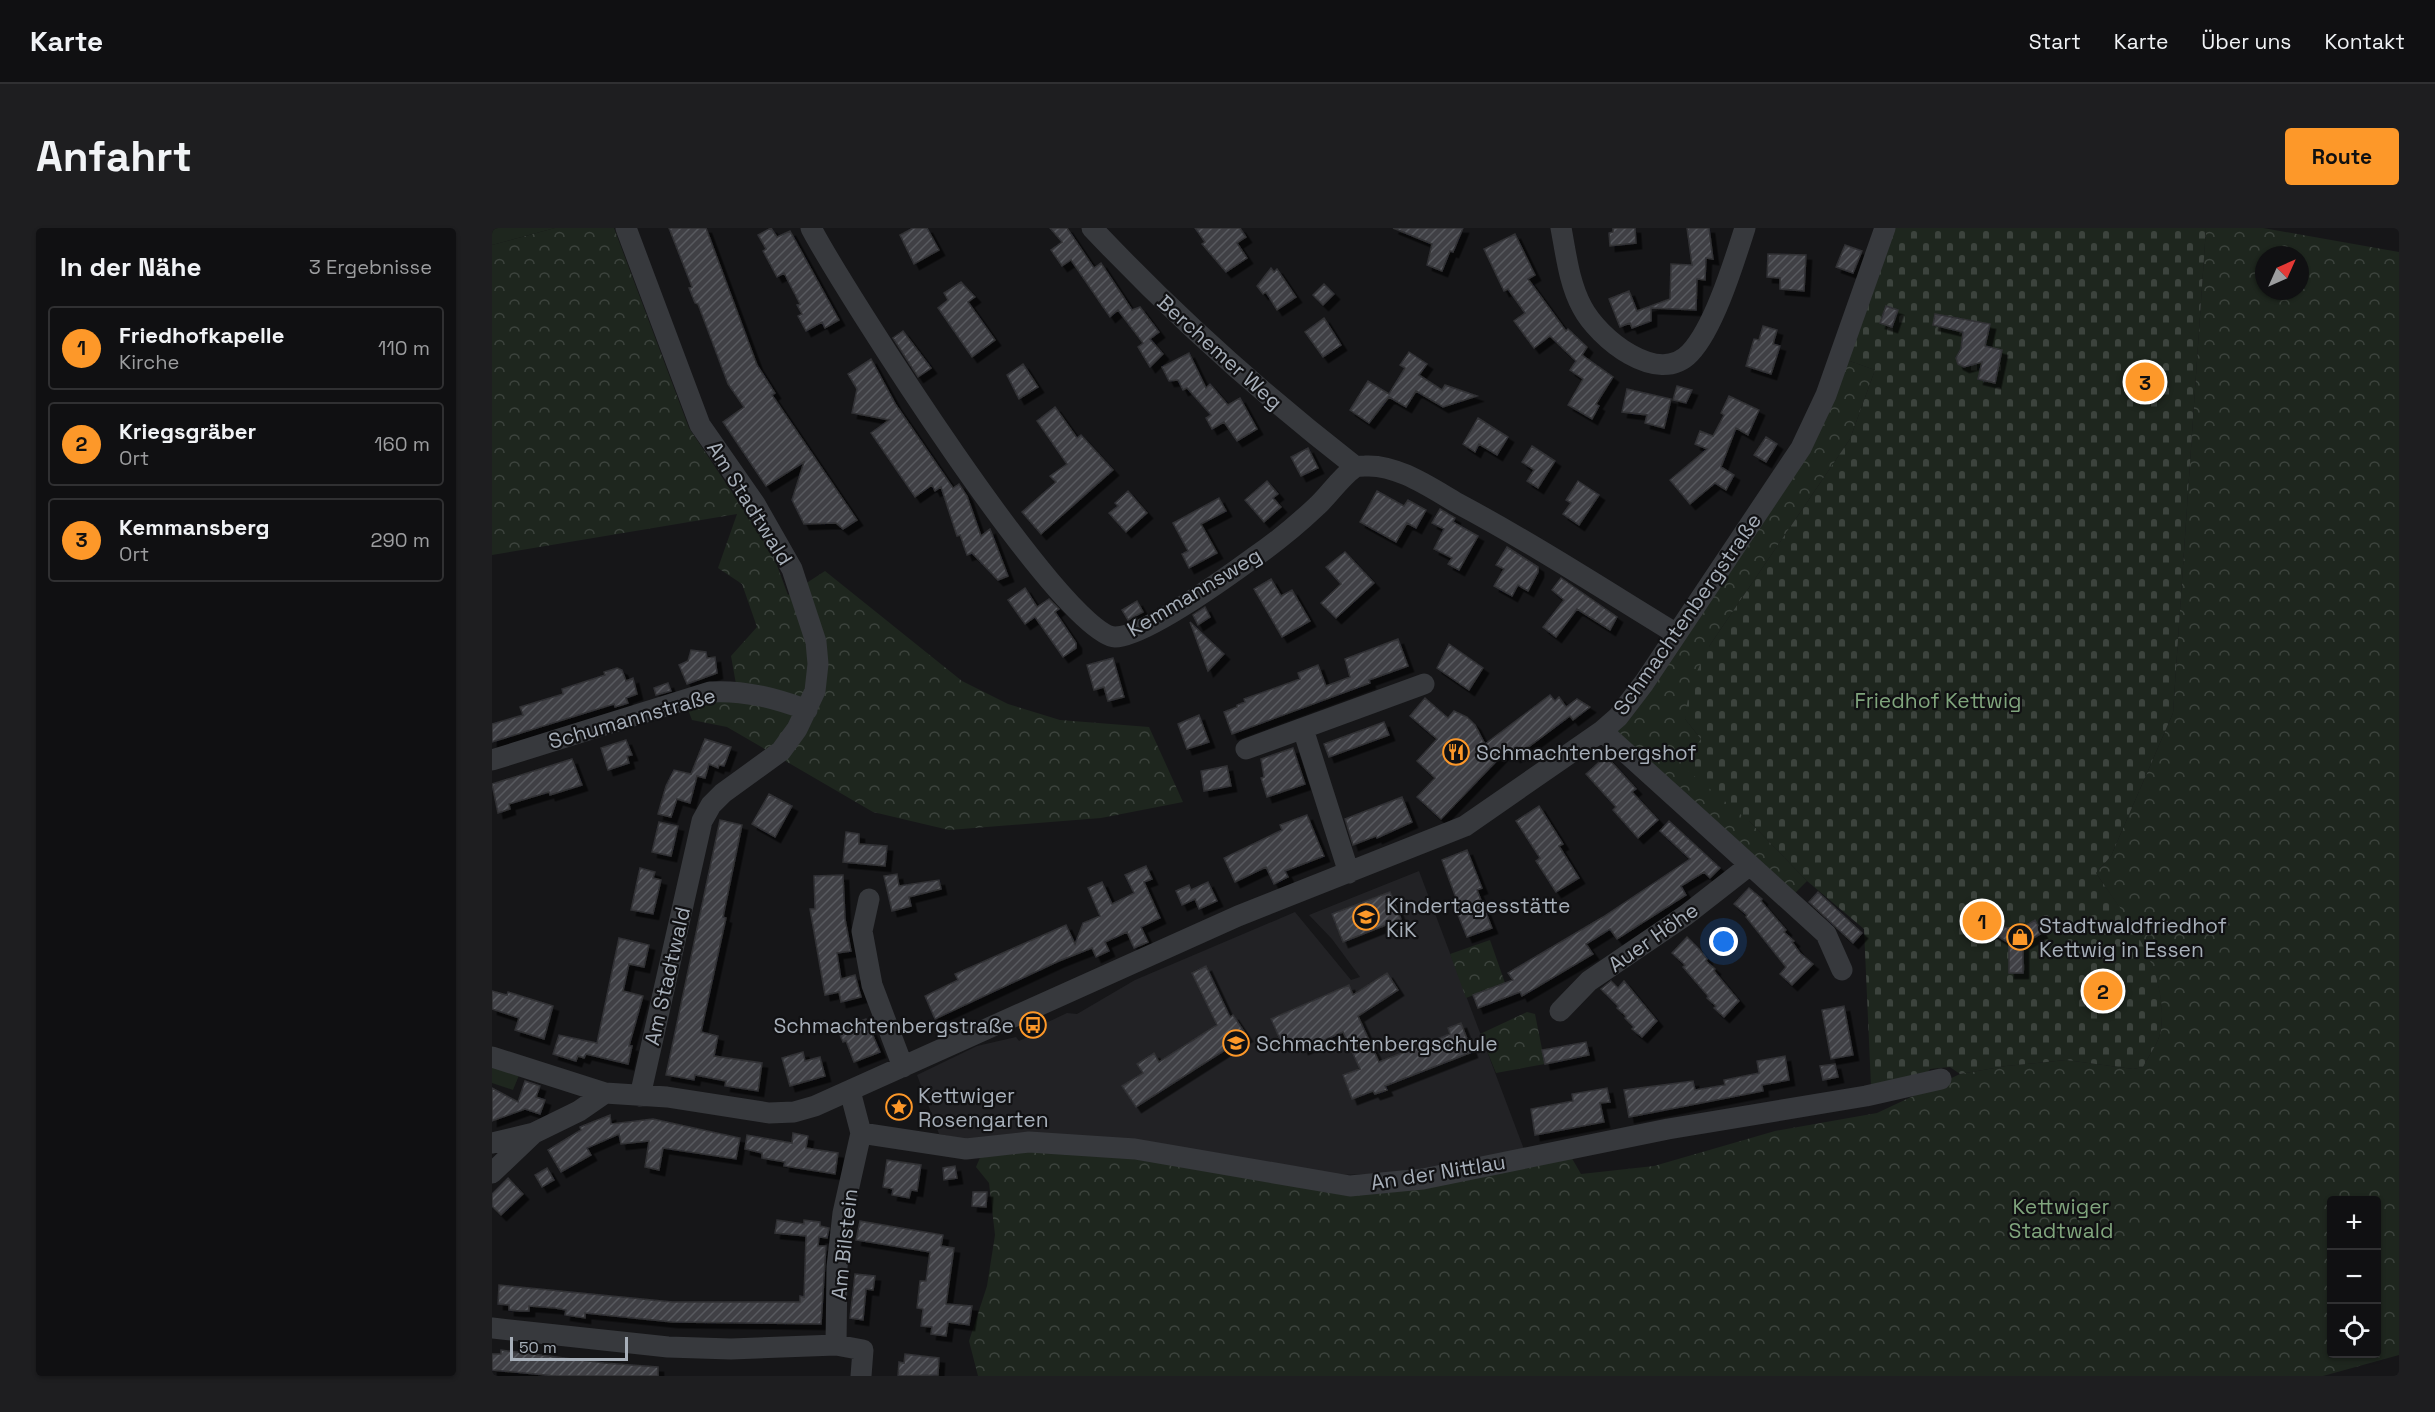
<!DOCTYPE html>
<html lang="de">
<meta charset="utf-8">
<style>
:root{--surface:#101012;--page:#1e1e20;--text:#f1f3f6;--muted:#9c9d9f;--line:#303032;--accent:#fd9829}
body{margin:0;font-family:"Space Grotesk",sans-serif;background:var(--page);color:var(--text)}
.controls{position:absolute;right:18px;bottom:18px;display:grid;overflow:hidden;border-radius:6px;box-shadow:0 2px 4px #0004}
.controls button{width:54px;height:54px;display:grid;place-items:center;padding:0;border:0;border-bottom:2px solid var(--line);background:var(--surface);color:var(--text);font:30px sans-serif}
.compass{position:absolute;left:1763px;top:18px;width:54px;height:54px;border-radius:50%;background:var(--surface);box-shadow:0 2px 4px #0004;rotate:45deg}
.scale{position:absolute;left:18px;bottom:15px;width:118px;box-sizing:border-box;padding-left:6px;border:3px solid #a7afb9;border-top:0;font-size:16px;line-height:21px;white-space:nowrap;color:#a7afb9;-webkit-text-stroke:4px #111113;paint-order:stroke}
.you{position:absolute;left:1232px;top:714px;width:21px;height:21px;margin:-15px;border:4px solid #fff;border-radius:50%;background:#1a73e8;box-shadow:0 0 0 9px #1a73e833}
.badge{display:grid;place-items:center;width:39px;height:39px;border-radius:50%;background:var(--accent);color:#111;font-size:20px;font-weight:700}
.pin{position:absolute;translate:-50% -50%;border:3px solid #fff;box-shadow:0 2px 6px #0006}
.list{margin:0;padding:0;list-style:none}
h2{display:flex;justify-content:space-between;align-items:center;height:78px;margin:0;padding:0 24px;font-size:26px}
h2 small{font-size:20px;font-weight:400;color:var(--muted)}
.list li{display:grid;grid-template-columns:39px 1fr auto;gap:18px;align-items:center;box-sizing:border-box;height:84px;margin:0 12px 12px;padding:0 12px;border:2px solid var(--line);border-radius:6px}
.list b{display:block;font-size:22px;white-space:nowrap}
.list p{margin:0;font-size:20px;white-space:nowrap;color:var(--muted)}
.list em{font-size:20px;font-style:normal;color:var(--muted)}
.icon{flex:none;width:33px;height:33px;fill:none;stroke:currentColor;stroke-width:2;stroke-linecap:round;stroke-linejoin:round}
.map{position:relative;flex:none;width:1907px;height:1148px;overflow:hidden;border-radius:6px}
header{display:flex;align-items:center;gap:36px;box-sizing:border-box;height:84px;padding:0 30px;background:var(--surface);border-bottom:2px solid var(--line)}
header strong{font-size:28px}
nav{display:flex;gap:33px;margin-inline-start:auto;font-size:21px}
.intro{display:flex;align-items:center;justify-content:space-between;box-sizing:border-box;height:144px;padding:0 36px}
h1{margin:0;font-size:42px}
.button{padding:15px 27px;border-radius:6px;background:var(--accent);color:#111;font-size:21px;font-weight:700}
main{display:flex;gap:36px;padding:0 36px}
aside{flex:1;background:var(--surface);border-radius:6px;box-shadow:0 2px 4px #0004}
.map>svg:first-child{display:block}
</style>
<header>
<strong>Karte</strong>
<nav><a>Start</a><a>Karte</a><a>Über uns</a><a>Kontakt</a></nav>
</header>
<div class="intro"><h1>Anfahrt</h1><a class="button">Route</a></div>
<main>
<aside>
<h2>In der Nähe<small>3 Ergebnisse</small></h2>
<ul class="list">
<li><span class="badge">1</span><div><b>Friedhofkapelle</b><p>Kirche</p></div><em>110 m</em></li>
<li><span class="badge">2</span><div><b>Kriegsgräber</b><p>Ort</p></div><em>160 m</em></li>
<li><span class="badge">3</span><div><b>Kemmansberg</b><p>Ort</p></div><em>290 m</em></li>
</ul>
</aside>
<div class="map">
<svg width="1907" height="1148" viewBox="0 0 1907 1148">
<defs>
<pattern id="forest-crowns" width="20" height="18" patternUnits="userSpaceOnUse" patternTransform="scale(1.5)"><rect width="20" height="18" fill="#1e261e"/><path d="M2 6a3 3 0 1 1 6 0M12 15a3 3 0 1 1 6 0" fill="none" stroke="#3c433d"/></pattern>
<pattern id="cemetery-stones" width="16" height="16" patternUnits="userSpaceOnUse" patternTransform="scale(1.5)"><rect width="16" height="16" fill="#1e261e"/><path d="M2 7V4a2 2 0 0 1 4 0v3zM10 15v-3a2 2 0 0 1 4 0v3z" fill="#3c433d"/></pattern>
<pattern id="building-hatch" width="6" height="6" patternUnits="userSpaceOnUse" patternTransform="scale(1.5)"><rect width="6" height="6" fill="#404145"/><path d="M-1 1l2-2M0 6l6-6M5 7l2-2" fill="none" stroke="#595a5e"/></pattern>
<filter id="shadow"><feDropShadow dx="5.5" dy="5.5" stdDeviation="0" flood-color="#0009"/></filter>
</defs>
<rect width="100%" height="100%" fill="#161618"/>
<path fill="#222225" d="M927,643l106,281 -106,21 -83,2 -368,-35 -29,-6 -22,-59 60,-29 39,-9 3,4 11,-5 -1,-5 38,-18 10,1 58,-34 160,-68 56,68 9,-3 -28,-38 -23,-24z"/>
<path fill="#1e261e" d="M0,0h63l-63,17z
M0,836l28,9 -7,17 -21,-7z"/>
<path fill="url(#forest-crowns)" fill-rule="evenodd" d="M63,0h59l75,200 83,124 16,43 37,-24 137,110 46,23 52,16 89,7 34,75 -82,16 -152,12 -76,-18 -146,-85 -35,-7 -5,-13 34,-8 18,2 -8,-45 26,-29 -15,-43 -24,-16 19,-54 -245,41v-310z
M1714,0h57l136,24v1103l-76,21h-1345l-9,-35 18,-55 8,-51 -6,-52 -13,-16 6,-14 52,-5 107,8 188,34 241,-35 11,19 73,-8 121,-35 102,-18 83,-39 46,-8 60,-6 67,9 10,-2c6,-12 17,-26 18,-38 8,-58 -35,-111 -65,-156l15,-17 62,-143zM1772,27h36v36h-36zM1840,972h44v154h-44z
M1352,131l31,11 -25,69 -140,206 -25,74 16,20 49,83 57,59 -12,12 -186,-162 39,-47z
M998,712l15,43 -39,15 -16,-44z
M1035,784l8,2 10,50 -49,9 -16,-39z"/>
<path fill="url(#cemetery-stones)" d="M1401,0h313l-33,485 -62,143 -15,17c31,46 73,96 65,156 -1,12 -12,26 -18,38l-10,2 -67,-9 -60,6 -46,8 -10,-7 -20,2 -3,5 -56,12 -7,-157 -57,-48 -57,-59 -68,-56 19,-27 -16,-20c2,-27 12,-50 25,-74l140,-206 25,-69 -31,-11z"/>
<path fill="url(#building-hatch)" stroke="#303034" stroke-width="1.5" filter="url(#shadow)" d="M177,0h37l51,137 18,28 -3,2 85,125 -14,9 -7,-6 -32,1 -12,-24 12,-38 -38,24 -43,-64 21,-15 -16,-23 -30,-80 -3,-1 -6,-15 3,-1z
M279,0l6,9 13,-6 49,89 -14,8 -3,-6 -16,9 -8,-15 4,-2 -5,-9 3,-1 -16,-31 -7,4 -14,-26 3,-2 -8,-14z
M421,0h14l12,22 -25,14 -14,-29z
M558,0h17l27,40 7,-5 31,47 8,-3 19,25 -9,7 13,15 -13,13 -12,-20 5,-4 -25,-33 -8,7 -39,-57 -9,6 -11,-16 11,-8z
M703,0h45l6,9 -9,6 10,15 -21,14 -24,-28 3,-2z
M901,0h70l-10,24 -3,-1 -8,20 -15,-6 5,-21z
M1121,0h22l1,15 -26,3 -1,-13 4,-1z
M1195,0h22l4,31 -7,-1 -1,22 -8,-1 -1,31 -45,-2v13l-19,7 -2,-5 -10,4 -11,-28 20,-8 8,20 33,-12 1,-35 21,1z
M1023,6l20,41 -7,4 38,52 2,-2 19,18 -5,8 31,22 -17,27 3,2 -7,13 -24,-14 15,-26 -13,-9 6,-9 -26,-25 -16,12 -20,-27 11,-8 -17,-24 -4,2 -20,-42z
M1353,17l17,6 -9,22 -17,-6z
M1276,26l38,1 -2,36 -24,-2v-11l-13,-1z
M779,40l3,4 3,-3 19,28 -19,13 -11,-18 -3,2 -6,-8z
M469,54l14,15 -7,5 27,38 -23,17 -34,-49 10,-8 -4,-7z
M832,56l10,10 -11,11 -10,-10z
M1394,78l12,4 -6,17 -12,-4z
M1443,86l55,10 -5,22 17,4 -7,33 -17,-4 4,-17 -18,5 -6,-3 -2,-6 5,-9 2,-17 -30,-7z
M832,90l17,27 -18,12 -18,-25z
M1271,98l14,4 -4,14 7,2 -9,28 -25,-8 8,-27 5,1z
M411,103l28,37 -13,9 -25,-39z
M917,124l18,12 -8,11 23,15 3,-5 32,11 -34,11 -27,-16 -10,16 -17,-10 -20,26 -19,-13 18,-29 21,13 16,-26 -5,-3z
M697,125l17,35 4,-4 18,21 12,-7 17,31 -20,12 -13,-19 -12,7 -6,-11 5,-3 -24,-27 -4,2 -5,-10 -9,1 -7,-14z
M379,131l25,46 57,83 6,-4 8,12 14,40 9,-7 18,47 -10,4 -26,-27 -5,2 -7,-20 -3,1 -16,-49 -6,4 -3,-6 -17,12 -44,-64 18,-13 -37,-7 5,-24 -9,-15z
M531,136l15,23 -19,12 -12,-24z
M1185,158l15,4 -6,13 -13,-3z
M1135,161l44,10 -7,29 -19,-5 2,-8 -25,-3z
M1237,168l30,14 -11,25 -12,-7 -15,39 13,8 -8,15 -11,-7 -25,21 -20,-24 37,-31 -12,-5 5,-13 13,5 11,-21 -3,-2z
M563,179l22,31 4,-3 32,35 -72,64 -19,-22 34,-30 -6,-6 17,-12 -30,-43z
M986,190l30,19 -11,18 -18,-11 -4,8 -12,-8z
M1274,209l11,7 -11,18 -12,-7z
M1040,218l23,15 -17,27 -11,-7 7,-11 -12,-8z
M816,220l10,20 -17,8 -10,-19z
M775,253l11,13 -5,4 8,9 -17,15 -19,-22z
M1086,253l21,14 -20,30 -16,-11 8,-11 -5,-3z
M636,263l19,22 -21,19 -17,-19 9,-7 -3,-3z
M885,263l27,15 4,-6 18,10 -10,18 -9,-5 -11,19 -36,-20z
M727,270l7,13 -25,13 16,29 -28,15 -7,-14 6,-3 -15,-28z
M948,281l15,9 -2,4 25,14 -19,34 -11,-6 4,-6 -18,-9 10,-20 -12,-6z
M1015,319l31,20v5l-10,19 -10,-6 -6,11 -18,-10 10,-17 -8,-4z
M853,324l29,31 -38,35 -15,-15 20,-19 -15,-17z
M1069,350l56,39 -7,13 -33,-21 -21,28 -13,-10 21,-27 -12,-10z
M779,351l10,17 11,-6 18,31 -28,16 -28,-48z
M533,360l12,19 12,-8 10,10 -4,3 21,31v5l-13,9 -28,-40 -10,7 -17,-24z
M645,373l6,11 -15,8 -6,-10z
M713,379l5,10 -12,8 -5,-10z
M698,394l34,32 -16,17z
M906,411l10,27 -39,14 1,3 -138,51 -8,-22 13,-5v-2l8,-3 -1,-3 56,-20 -2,-6 20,-8 8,21 24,-9 -5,-18z
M957,416l34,24 -14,22 -32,-22z
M199,422l15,2 1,6 8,-1 2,16 -30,11 -8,-19 9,-4z
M621,430l11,39 -16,4 -4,-14 -10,3 -7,-25z
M125,440l5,2 4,11 7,-3 4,16 -11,4 2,5 -13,4 -1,-3 -122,38v-18l31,-9 -3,-8 43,-13 -1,-5 43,-14 -1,-3z
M176,455l3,8 -15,4 -2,-7z
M1058,467l5,6 4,-4 7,10 11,-8 13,8 -17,13 -3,-4 -55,41 -7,-8 -67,70 -24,-22 18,-19 -18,-17 20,-22 -27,-23 15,-18 23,20 6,-7 13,6 8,8 10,19z
M707,487l10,27 -22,7 -9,-25z
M892,494l5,13 -60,22 -5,-13z
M213,511l26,8 -7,19 -5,-1 -1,3 -9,-4 -4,14 -8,-2 -7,27 -13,-4 -6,18 -13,-3 8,-28 8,-16 17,4z
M134,512l6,15 -5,1 2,7 -21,7 -7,-22z
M801,520l12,36 -38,13 -6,-19 3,-1 -3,-18z
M1114,528l30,33 -4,3 26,28 -20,18 -25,-28 3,-3 -30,-33z
M80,531l10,26 -32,10 -1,-3 -40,12 1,5 -12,4 -6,-29z
M735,538l4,20 -27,5 -3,-20z
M277,566l23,12 -17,31 -23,-13z
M910,569l10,25 -35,16 -1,-2 -23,9 -8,-26z
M1047,578l24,38 -4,2 20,32 -23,14 -20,-31 4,-3 -24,-37z
M815,587l17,41 -39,15 3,6 -14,7 -8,-17 -31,15 -11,-24 58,-28 -2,-5z
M228,592l22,5 -19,92 3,1 -25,114 17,4 -4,20 48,7 -4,28 -33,-5 1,-5 -31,-6 -1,5 -28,-5z
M1177,593l51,47 -10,10 -6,-6 -23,14 5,9 -69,44 -7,-10 -24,15 7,10 -71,42 -2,-4 -42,16 -5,-13 40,-15 -5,-7 95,-56 87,-58 -30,-28z
M167,594l19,4 -7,30 -19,-4z
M354,604l13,2v10l28,2 -2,20 -42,-4z
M975,622l15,38 -5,2 15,38 -25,9 -15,-37 4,-2 -14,-38z
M654,638l6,13 -8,3 16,36 -19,9 7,15 -14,6 -7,-16 -22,10 4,9 -13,6 -4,-9 -33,13 -124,58 -10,-23 33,-16 -3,-6 111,-49 9,19 8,-21 17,-7 -12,-28 14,-6 10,22 22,-11 -9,-18z
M148,640l15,4 -2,6 8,2 -8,34 -22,-4z
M405,646l2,12 40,-6 2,9 -32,8 2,9 -19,5 -8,-35z
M351,647l2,44 6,32 -14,2 4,26 14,-4 6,22 -20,5 -2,-10 -14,3 -15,-86h5l-1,-33z
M716,654l9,19 -18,8 -4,-10 -13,6 -6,-14 13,-6 2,5z
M1257,660l13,11 -1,2 25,29 -2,2 10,9 -2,1 8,11 13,11 -21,21 -12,-11 6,-7 -40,-50 1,-2 -13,-11z
M898,664l11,27 -58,23 -11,-28z
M1326,664l44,41 -9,10 -44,-41z
M1483,680l14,1 9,14 17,9 20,-12 7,13 -19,11v29h-14v-30l-17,-10h-17l-7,-12z
M1195,709l12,12 8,10 -1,2 9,8 -1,2 25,30 -15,16 -10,-9 2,-2 -9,-8 1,-2 -25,-29 2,-2 -13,-12z
M127,710l30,7 -5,22 -15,-3 -6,27 20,5 -14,50h3l-4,18 -42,-10 -2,4 -6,-2 -2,5 -23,-7 6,-19 38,8z
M714,738l24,51 3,-2 14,21 -111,71 -14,-21 21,-13 -6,-9 17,-11 5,9 58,-37 -25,-52z
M895,745l11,17 -40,26 21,46 71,-28 -2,-6 13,-5 11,29 -87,34 2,4 -12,4 -2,-3 -21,8 -9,-24 17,-6 -17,-37 -40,17 -4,-9 -16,6 -12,-27 78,-34 4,10z
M1119,753l7,7 6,-7 33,40 -15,16 -10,-8 2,-2 -9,-9 1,-2 -9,-8 1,-2 -17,-17z
M0,763l15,4 1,-3 45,14 -9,33 -29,-9 4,-12 -27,-9z
M1352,778l9,49 -22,4 -9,-49z
M374,791l14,33 -26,10 -8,-21 -3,1 -5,-12z
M1094,814l3,13 -44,9 -3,-14z
M311,824l2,9 15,-4 5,19 -35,10 -8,-28z
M1293,828l4,24 -27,5 1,6 -134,26 -5,-27 69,-9 2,9 30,-5 -1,-5 35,-7 -2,-12z
M1343,836l3,13 -15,3 -3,-14z
M33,853l15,5 -4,11 9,3 -5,14 -15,-5 -33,12v-33l26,14z
M1115,860l3,14 -10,1 4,19 -69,13 -4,-26 42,-8 -1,-7z
M118,887l1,9 42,-5 87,19 -4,21 -73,-11 -4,22 -14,-3 4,-26 -28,3 -2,-10 -32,14 4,7 -30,17 -13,-22 33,-20 -1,-3z
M301,905l15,3 -2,12 32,5 -3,21 -51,-8 1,-4 -23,-4v-5l-17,-4 2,-14 45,8z
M395,932l34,5 -4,26 -6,-1 -2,8 -17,-3 1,-6 -10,-2z
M463,938l2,12 -13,2 -1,-12z
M55,940l7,12 -12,7 -7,-12z
M16,950l15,16 -22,21 -9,-9v-12z
M481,964h14l-1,15 -14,-1z
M285,992l27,4v-4l16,2v4l9,2 -2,10 -8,-1 -1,9h8l-5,78 -149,-2 -87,-9v5l-20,-3 1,-5 -11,-2 -26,-2v5h-10l-10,-1v-5l-11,-1 1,-19 174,17h127v-6l4,1 2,-61 -31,-3z
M368,993l83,14 -2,11 13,2 -8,56 26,2 -3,19 -21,-3 -2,14 -15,-2 1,-7 -11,-1 2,-17 -6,-1 3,-27h6l4,-29 -74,-12z
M363,1046l20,2 -2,14 -7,-1 -3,31 -13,-2z
M9,1122l103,13 54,4v9h-102l-64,-6v-16h9z
M413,1126l34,4 -1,17 -40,1 1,-14 5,1z"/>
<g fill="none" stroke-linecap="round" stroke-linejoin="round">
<path stroke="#37393d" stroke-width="21" d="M134,0l74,197 55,79 37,65 24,73 2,22 -3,27 -18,38 -16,22 -58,42 -12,12 -9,16 -62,275
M319,0c31,59 252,408 304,409 29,0 112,-60 138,-79 22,-15 44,-33 64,-52 12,-11 23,-28 37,-38 3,-2 7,-2 11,-2 32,-2 66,22 92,37 75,40 146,86 218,130
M600,0c82,87 170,166 264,239
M1069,0c5,26 8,55 21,79 16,31 76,80 108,46 24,-25 44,-91 55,-125
M811,501l46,144
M754,521l178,-65
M0,532l218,-68c34,-2 65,6 97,18
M1258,637l76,69 16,36
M377,671l-7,32 10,54 31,82
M1068,783l29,-30 97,-66 64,-50 -148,-134
M0,829l113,36 62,4 102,16 25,-1 21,-6 423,-190 227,-90 137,-95 16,-14 26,-34 157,-235 25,-53 59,-167
M358,863l11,42 -18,80 -6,54 -1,78 27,5 -2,26
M369,905l105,16 63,-7 106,7 215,37 73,-7 245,-50 198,-33 75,-17
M0,915l42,-10 45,-22 26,-18
M0,945l42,-40
M0,1100l176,19 63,2 105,-4"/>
</g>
<defs>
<g id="restaurant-ring" transform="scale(1.35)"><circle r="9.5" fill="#111113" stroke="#fd9829" stroke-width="1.5"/><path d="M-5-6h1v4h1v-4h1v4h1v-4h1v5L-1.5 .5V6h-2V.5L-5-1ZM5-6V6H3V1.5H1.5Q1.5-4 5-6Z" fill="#fd9829"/></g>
<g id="school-ring" transform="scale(1.35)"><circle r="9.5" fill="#111113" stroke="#fd9829" stroke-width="1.5"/><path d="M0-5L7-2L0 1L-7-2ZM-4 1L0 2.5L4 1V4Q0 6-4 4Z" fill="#fd9829"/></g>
<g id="shop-ring" transform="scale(1.35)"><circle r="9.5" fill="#111113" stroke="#fd9829" stroke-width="1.5"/><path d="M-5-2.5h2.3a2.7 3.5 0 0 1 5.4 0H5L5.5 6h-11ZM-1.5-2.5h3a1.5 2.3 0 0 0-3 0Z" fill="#fd9829"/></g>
<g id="bus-ring" transform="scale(1.35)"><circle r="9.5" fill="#111113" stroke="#fd9829" stroke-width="1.5"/><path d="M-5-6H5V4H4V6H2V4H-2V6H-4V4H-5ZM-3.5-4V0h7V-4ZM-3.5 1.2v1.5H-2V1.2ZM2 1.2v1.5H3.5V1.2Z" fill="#fd9829"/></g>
<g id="sight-ring" transform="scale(1.35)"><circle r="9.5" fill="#111113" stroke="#fd9829" stroke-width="1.5"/><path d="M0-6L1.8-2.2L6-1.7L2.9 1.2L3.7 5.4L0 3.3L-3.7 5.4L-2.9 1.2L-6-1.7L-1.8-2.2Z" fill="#fd9829"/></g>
</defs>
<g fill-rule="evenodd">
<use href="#restaurant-ring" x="964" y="524"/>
<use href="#school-ring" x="874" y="689"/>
<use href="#shop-ring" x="1528" y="709"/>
<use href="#bus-ring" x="541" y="797"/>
<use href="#school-ring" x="744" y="815"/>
<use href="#sight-ring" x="407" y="879"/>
</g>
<g text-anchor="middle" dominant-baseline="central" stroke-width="4.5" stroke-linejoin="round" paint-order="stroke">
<g font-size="21" fill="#a7afb9" stroke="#111113">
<text transform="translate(728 124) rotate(42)">Berchemer Weg</text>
<text transform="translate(258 275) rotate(58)">Am Stadtwald</text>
<text transform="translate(702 364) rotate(-31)">Kemmannsweg</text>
<text transform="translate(1195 386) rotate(-55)">Schmachtenbergstraße</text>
<text transform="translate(140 490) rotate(-16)">Schumannstraße</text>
<text transform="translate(1161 709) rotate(-35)">Auer Höhe</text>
<text transform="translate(175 748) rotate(-77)">Am Stadtwald</text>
<text transform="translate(946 944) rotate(-9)">An der Nittlau</text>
<text transform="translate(352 1016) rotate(-84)">Am Bilstein</text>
</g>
<g font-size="21" fill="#80a57d" stroke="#111113">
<text x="1446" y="472">Friedhof Kettwig</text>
<text x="1569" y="978">Kettwiger<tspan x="1569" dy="24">Stadtwald</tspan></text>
</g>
<g font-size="21" fill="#a7afb9" stroke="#111113" text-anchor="start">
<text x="984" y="524">Schmachtenbergshof</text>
<text x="894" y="677">Kindertagesstätte<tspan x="894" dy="24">KiK</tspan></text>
<text x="1547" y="697">Stadtwaldfriedhof<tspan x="1547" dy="24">Kettwig in Essen</tspan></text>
<text x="522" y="797" text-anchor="end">Schmachtenbergstraße</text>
<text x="764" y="815">Schmachtenbergschule</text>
<text x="426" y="867">Kettwiger<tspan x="426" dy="24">Rosengarten</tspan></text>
</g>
</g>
</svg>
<div class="controls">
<button>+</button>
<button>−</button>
<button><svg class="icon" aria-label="locate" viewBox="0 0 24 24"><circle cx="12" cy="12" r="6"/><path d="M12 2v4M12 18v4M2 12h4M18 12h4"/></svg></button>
</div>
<svg class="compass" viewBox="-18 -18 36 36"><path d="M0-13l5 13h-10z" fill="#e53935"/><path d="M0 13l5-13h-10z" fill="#9c9d9f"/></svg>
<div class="scale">50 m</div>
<div class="you"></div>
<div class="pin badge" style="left:1490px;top:693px">1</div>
<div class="pin badge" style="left:1611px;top:763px">2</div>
<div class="pin badge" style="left:1653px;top:154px">3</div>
</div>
</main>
